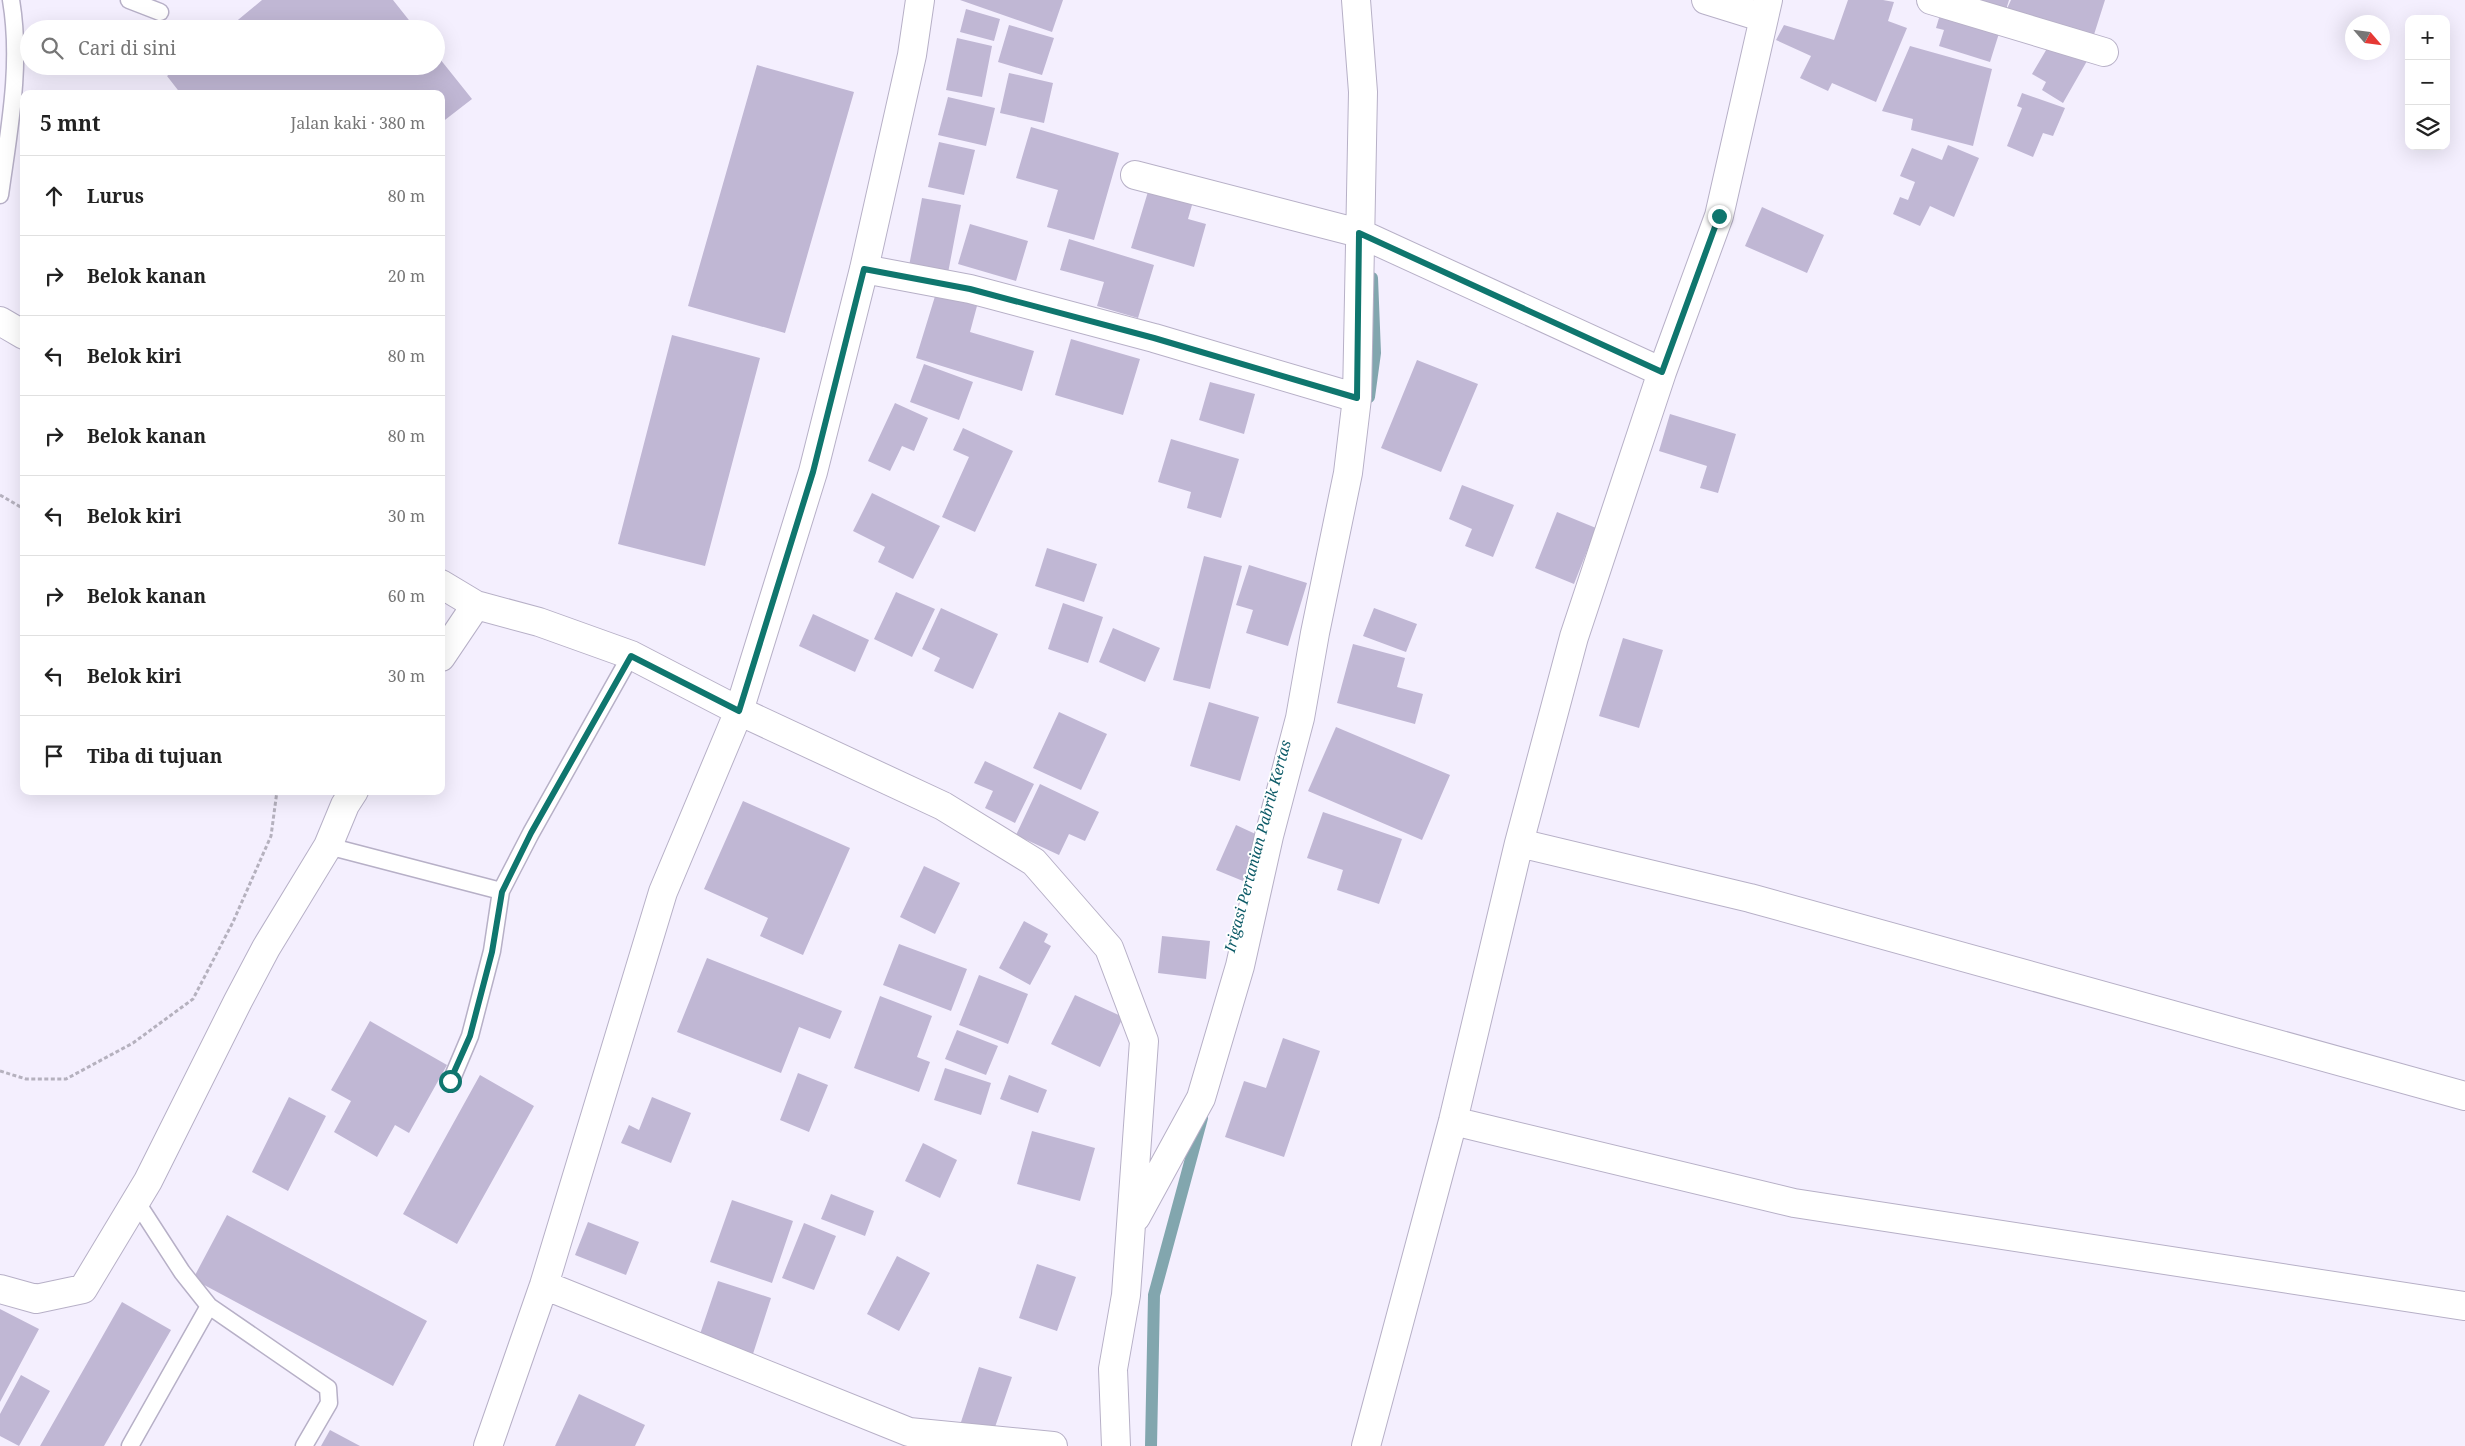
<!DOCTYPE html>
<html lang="id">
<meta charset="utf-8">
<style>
:root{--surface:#fff;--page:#f6f6f6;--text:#222;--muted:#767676;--line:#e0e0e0}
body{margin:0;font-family:"Noto Serif",serif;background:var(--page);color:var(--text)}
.controls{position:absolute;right:15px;top:15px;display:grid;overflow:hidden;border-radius:10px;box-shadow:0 5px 20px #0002}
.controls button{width:45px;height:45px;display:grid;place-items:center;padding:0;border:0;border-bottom:1px solid var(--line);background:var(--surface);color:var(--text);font:25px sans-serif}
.compass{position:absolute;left:2345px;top:15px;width:45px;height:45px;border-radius:50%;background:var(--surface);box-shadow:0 5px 20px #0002;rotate:118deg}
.stop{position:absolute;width:15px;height:15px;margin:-11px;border:4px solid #0f766e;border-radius:50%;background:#fff}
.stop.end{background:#0f766e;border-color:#fff;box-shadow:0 1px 5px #0008}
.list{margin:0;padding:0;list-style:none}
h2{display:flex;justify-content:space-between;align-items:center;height:65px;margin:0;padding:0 20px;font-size:21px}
h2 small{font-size:16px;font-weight:400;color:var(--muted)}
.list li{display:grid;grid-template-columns:32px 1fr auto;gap:15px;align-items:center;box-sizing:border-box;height:80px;padding:0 20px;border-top:1px solid var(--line)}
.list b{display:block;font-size:19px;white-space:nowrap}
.list em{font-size:16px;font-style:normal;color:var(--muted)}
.icon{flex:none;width:28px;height:28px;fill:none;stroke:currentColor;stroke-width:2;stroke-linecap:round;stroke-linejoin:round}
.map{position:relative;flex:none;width:2465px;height:1446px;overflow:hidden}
.search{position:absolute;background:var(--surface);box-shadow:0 5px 20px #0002;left:20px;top:20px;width:425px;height:55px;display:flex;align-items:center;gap:12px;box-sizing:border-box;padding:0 18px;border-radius:28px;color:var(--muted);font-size:19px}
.panel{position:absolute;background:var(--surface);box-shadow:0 5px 20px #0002;left:20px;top:90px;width:425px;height:705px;border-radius:10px}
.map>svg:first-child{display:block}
</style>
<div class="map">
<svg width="2465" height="1446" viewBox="0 0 2465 1446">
<rect width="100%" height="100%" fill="#f4effe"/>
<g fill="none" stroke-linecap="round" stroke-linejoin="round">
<path stroke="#82a6ae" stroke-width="12" d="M1369,397l6,-44 -3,-75
M1151,1446l3,-151 48,-177"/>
</g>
<path fill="#c0b7d4" d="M262,0h131l23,29h-189z
M960,0h103l-11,32z
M1848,0h35l11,2 -6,19 19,7 -31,74 -44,-19 -4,8 -28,-13 11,-22 -35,-16 8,-15 50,15z
M1954,0h55l-4,13 6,-13h94l-14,44z
M1942,8l59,19 -11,35 -51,-16 5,-16 -8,-2z
M966,9l34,10 -6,22 -34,-9z
M1009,25l45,13 -12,37 -44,-13z
M957,38l35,8 -10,51 -36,-7z
M2052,40l35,21 -24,42 -21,-13 4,-8 -14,-8z
M1910,46l82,23 -19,77 -62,-16 2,-11 -31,-8z
M436,54l36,45 -31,24v-29h-260l-14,-18 13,-10h256z
M757,65l97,27 -69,241 -97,-27z
M1009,73l44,10 -9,40 -44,-10z
M2022,93l43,15 -12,28 -10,-3 -10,24 -26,-11 15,-38 -5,-2z
M948,97l47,11 -9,38 -48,-11z
M1031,127l88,26 -25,87 -47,-13 11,-37 -42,-12z
M939,142l36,8 -11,45 -36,-8z
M1948,145l31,13 -25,59 -24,-11 -10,20 -27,-12 7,-17 8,3 7,-18 -15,-6 12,-28 30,12z
M1150,185l44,13 -6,21 18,5 -12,43 -63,-19z
M922,198l39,7 -13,68 -39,-7z
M1762,207l62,28 -17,38 -62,-27z
M970,224l58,17 -12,40 -58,-17z
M1069,239l85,26 -16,53 -41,-12 7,-24 -44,-12z
M936,293l41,13 -7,26 64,19 -12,40 -106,-33z
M672,335l88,23 -55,208 -87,-22z
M1071,339l69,20 -17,56 -68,-20z
M1417,360l61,24 -37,88 -60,-24z
M924,364l49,18 -14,38 -49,-18z
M1210,382l45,12 -11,40 -45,-14z
M895,403l33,15 -14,33 -12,-5 -12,25 -22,-10z
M1670,414l66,20 -18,59 -18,-5 7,-22 -48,-15z
M963,428l50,23 -38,81 -33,-15 27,-60 -16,-7z
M1171,439l68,20 -18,59 -34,-10 4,-16 -33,-10z
M1462,485l52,20 -21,52 -28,-11 7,-17 -23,-10z
M872,493l68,33 -27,53 -35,-17 7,-15 -32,-16z
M1557,512l39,16 -22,56 -39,-16z
M1047,548l50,16 -13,38 -49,-16z
M1204,556l38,10 -32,123 -37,-9z
M1249,565l58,18 -19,63 -42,-13 7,-23 -17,-5z
M896,592l39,17 -23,48 -38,-18z
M1063,603l40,14 -15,46 -40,-14z
M941,608l57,26 -25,55 -39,-18 6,-13 -18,-9z
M1374,608l43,16 -11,28 -43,-16z
M813,614l56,26 -14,32 -56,-26z
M1113,628l47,20 -15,34 -46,-20z
M1623,638l40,12 -24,78 -40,-12z
M1353,644l52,14 -8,29 26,7 -8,30 -78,-21z
M1209,702l50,15 -19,64 -50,-15z
M1059,712l48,22 -26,56 -48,-22z
M1336,727l114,48 -28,65 -114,-49z
M985,761l49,23 -19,39 -30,-15 8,-17 -19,-8z
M1040,784l59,28 -14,29 -16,-7 -10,21 -43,-20z
M743,801l107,47 -47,107 -43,-19 8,-18 -64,-29z
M1323,812l79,27 -23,65 -42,-14 6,-20 -36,-12z
M1236,825l26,12 -19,44 -27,-11z
M924,866l36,17 -25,51 -35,-17z
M1024,921l24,13 -4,8 7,4 -21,39 -31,-17z
M1162,936l48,5 -4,38 -48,-6z
M899,944l68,25 -16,42 -68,-26z
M707,958l135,53 -12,28 -31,-12 -18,46 -104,-41z
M979,975l49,19 -20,50 -49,-19z
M1075,995l48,22 -23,50 -49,-23z
M880,996l52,20 -15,41 13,5 -11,30 -65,-24z
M370,1021l77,44 -38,68 -14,-8 -18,32 -43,-25 17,-31 -20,-11z
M957,1030l41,16 -12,29 -41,-16z
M1283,1038l37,13 -36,106 -59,-20 19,-56 22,7z
M945,1068l46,15 -10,32 -47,-15z
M798,1073l30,12 -19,47 -29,-12z
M480,1075l54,31 -77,138 -54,-30z
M1009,1075l38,15 -9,23 -38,-14z
M289,1097l37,19 -38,75 -36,-19z
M652,1097l39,16 -20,50 -50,-20 8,-18 10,5z
M1032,1131l63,17 -15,53 -63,-17z
M923,1143l34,17 -17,38 -35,-17z
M831,1194l43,17 -9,25 -44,-17z
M732,1200l61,21 -21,62 -62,-21z
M227,1215l200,106 -34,65 -200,-107z
M588,1222l51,20 -13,33 -51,-20z
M804,1223l32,13 -22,54 -32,-12z
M897,1256l33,17 -31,58 -32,-17z
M1037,1264l39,13 -19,54 -38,-13z
M718,1281l53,17 -19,59 -54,-17z
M122,1302l49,28 -67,116h-64z
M0,1309l39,20 -39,73z
M979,1367l33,10 -19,56 -32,-11z
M21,1375l29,16 -31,55 -19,-10v-22z
M579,1394l66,31 -10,21h-80z
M330,1430l30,16h-39z"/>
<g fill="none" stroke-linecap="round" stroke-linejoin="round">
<g stroke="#b7b0c7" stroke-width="19">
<path id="lane" d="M129,0l31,12
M0,195c9,-65 22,-130 11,-195
M328,846l173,45
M451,1081l19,-45 22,-85 9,-60 30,-58 100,-178
M136,1201l46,71 27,34 119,82 1,15 -25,43
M130,1446l79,-140"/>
</g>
<g stroke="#b7b0c7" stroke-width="30">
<path id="street" d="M1706,0l58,18
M1931,0l173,52
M1135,175l224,58 303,139
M864,269l106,20 184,49 203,60
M0,321l24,14
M441,584l35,21
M441,657l35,-52 63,17 92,33 108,56 204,95 91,56 75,86 35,93 -18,254 -13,74 3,77
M1519,843l231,55 715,198
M1453,1121l341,82 670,103
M1136,1217l65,-119 39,-132 29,-130 31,-118 15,-85 33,-160 9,-75 6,-306 -7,-92
M544,1285l365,147 144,14
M0,1289l36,10 47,-10 65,-108 90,-180 28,-53 62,-102 17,-41 9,-14
M488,1446l56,-161 119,-393 76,-181 74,-239 51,-203 48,-214 8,-55
M1366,1446l87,-325 66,-278 55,-206 88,-265 57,-156 49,-216"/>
</g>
<path stroke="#b5b1be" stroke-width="3" stroke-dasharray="4 2.5" stroke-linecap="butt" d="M0,495l24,14
M0,1071l26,8h40l67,-36 60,-44 40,-77 38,-86 6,-45"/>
<use href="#lane" stroke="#fff" stroke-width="16"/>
<use href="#street" stroke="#fff" stroke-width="28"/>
</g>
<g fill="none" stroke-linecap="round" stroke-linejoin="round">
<path stroke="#0f766e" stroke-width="6" d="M450,1081l20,-45 22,-84 10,-60 29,-59 100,-177 108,55 74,-239 51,-203 106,20 184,49 203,60 2,-165 303,139 57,-156"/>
</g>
<g text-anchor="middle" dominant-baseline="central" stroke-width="4" stroke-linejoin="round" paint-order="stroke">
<g font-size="15" font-style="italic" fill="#0d5b68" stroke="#fff">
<text transform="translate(1257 846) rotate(-75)">Irigasi Pertanian Pabrik Kertas</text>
</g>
</g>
</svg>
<div class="controls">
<button>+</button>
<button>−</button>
<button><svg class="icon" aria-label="layers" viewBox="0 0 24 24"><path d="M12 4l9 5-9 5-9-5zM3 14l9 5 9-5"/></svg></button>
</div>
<svg class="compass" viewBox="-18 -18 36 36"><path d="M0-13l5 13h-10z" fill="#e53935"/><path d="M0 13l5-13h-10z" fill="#767676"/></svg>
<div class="stop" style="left:450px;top:1081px"></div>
<div class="stop end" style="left:1719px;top:216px"></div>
<div class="search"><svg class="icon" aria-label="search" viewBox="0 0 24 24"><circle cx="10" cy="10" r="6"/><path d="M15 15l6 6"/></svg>Cari di sini</div>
<section class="panel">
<h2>5 mnt<small>Jalan kaki · 380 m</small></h2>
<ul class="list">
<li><svg class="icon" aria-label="ahead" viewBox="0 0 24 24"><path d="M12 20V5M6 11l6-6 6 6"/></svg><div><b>Lurus</b></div><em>80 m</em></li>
<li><svg class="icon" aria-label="right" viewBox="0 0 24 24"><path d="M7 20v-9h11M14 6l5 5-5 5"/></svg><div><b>Belok kanan</b></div><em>20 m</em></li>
<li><svg class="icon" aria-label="left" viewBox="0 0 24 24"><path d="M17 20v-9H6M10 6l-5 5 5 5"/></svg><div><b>Belok kiri</b></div><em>80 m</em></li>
<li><svg class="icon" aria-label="right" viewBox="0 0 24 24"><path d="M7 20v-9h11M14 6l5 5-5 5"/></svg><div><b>Belok kanan</b></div><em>80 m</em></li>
<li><svg class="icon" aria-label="left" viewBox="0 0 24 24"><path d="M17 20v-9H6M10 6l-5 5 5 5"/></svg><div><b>Belok kiri</b></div><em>30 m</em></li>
<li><svg class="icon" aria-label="right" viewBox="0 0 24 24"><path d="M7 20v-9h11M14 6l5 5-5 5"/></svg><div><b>Belok kanan</b></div><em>60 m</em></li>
<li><svg class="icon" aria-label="left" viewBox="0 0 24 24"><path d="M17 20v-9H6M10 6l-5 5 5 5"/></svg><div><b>Belok kiri</b></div><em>30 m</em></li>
<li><svg class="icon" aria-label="arrive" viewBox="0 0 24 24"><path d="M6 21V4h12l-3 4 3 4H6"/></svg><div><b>Tiba di tujuan</b></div></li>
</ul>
</section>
</div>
